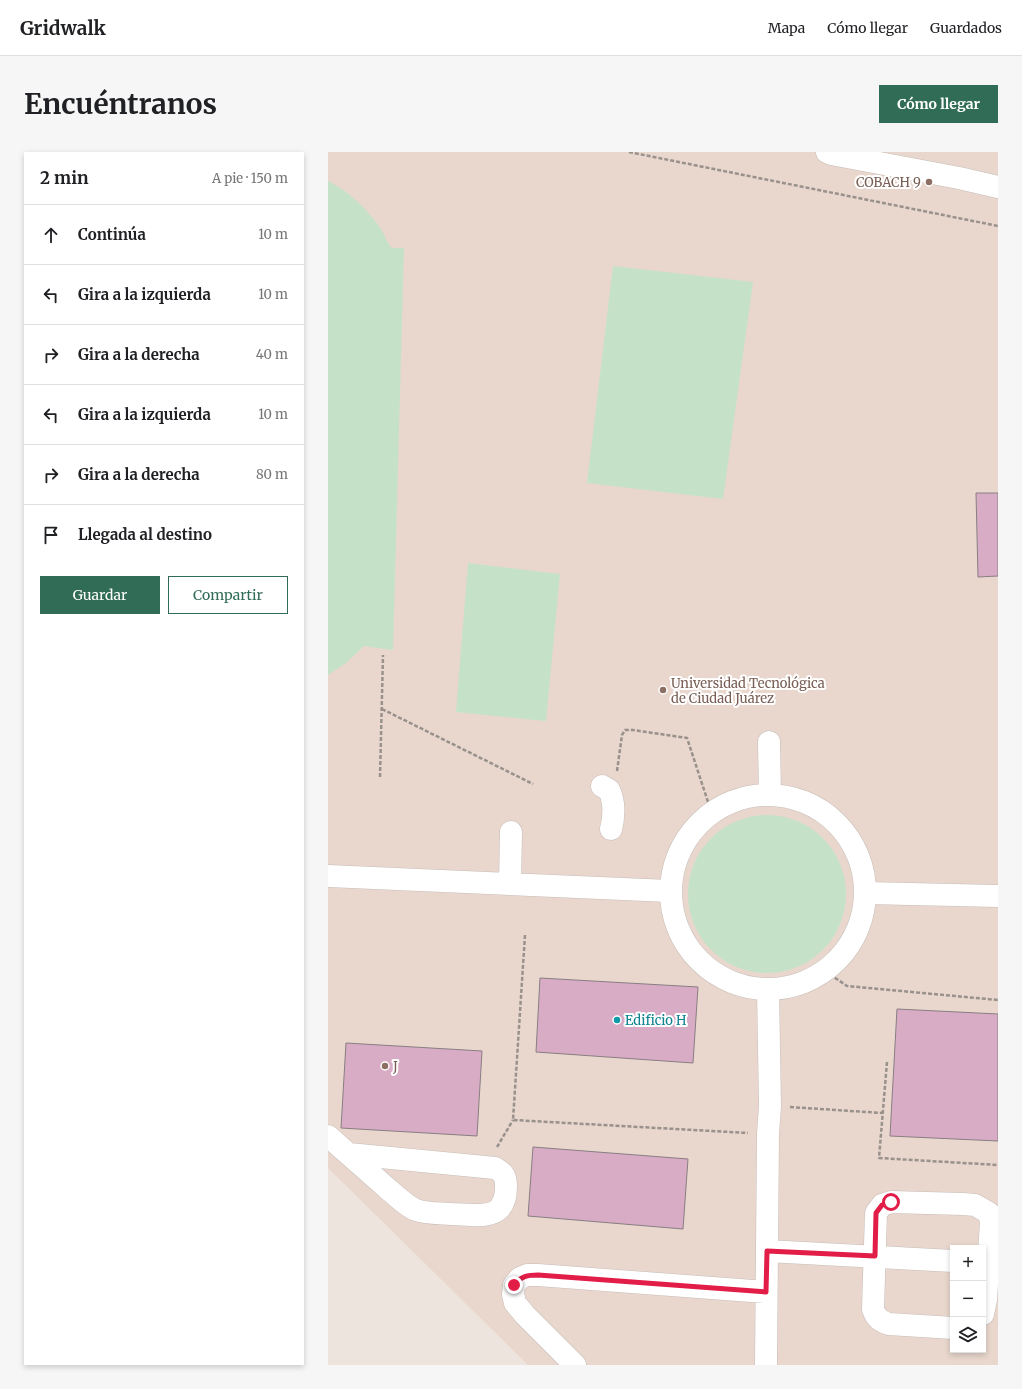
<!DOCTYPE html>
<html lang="es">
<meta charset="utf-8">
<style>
:root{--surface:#fff;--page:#f6f6f6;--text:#202124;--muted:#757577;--line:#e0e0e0;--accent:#316c56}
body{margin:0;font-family:Merriweather,serif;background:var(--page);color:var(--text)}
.controls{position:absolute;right:12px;bottom:12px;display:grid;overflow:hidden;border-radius:0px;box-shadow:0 2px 6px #0003}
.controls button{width:36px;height:36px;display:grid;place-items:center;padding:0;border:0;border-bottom:1px solid var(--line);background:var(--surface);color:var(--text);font:20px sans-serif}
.stop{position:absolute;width:12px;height:12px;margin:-9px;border:3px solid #e11d48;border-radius:50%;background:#fff}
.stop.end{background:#e11d48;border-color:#fff;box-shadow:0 1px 4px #0008}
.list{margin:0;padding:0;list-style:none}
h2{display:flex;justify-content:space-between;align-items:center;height:52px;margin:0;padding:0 16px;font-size:17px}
h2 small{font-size:13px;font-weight:400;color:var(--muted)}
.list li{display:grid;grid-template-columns:26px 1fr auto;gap:12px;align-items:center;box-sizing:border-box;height:60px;padding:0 16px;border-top:1px solid var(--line)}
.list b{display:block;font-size:15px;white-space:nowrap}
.list em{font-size:13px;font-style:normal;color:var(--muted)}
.actions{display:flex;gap:8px;padding:12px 16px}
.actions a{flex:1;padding:9px 0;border:1px solid var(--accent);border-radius:0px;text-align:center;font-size:14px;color:var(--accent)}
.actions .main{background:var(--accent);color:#fff}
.icon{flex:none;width:22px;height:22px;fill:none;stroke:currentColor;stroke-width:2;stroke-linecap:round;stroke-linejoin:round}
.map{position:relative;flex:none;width:670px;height:1213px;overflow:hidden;border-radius:0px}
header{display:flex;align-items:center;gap:24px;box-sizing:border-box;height:56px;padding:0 20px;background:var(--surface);border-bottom:1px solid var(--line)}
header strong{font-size:19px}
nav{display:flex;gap:22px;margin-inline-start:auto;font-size:14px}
.intro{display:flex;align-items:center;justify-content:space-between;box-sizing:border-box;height:96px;padding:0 24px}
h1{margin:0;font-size:28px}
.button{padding:10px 18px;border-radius:0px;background:var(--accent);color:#fff;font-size:14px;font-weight:700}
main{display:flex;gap:24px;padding:0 24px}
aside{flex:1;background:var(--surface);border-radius:0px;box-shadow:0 2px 6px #0003}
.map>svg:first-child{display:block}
</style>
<header>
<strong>Gridwalk</strong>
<nav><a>Mapa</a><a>Cómo llegar</a><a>Guardados</a></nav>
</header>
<div class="intro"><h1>Encuéntranos</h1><a class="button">Cómo llegar</a></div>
<main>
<aside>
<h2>2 min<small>A pie · 150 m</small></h2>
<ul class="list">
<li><svg class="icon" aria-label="ahead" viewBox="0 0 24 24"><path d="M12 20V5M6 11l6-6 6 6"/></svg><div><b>Continúa</b></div><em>10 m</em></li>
<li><svg class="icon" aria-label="left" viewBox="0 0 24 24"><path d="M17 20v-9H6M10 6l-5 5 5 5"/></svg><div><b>Gira a la izquierda</b></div><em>10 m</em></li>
<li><svg class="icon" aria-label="right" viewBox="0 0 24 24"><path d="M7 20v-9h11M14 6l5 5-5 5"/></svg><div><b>Gira a la derecha</b></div><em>40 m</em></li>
<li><svg class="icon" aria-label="left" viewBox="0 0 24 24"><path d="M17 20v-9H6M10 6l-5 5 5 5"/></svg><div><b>Gira a la izquierda</b></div><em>10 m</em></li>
<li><svg class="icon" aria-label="right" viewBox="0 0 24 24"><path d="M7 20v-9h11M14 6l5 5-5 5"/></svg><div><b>Gira a la derecha</b></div><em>80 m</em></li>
<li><svg class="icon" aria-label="arrive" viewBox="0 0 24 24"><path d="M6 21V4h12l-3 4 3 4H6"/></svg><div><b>Llegada al destino</b></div></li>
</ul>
<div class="actions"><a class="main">Guardar</a><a>Compartir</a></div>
</aside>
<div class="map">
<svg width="670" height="1213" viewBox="0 0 670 1213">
<rect width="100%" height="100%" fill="#eee4de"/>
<path fill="#e9d7cd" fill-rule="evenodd" d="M0,0h670v1213h-470l-200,-197zM625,1096h30v102h-30z"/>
<path fill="#c5e2c8" d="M0,29c21,10 40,29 53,48 4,6 5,13 11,19h12l-11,402 -29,-4 -18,17 -18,12z
M285,114l140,16 -30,217 -136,-16z
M140,411l92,11 -14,147 -90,-9z
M360 742a79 79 0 1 1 158 0a79 79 0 1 1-158 0Z"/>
<path fill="#d9acc5" stroke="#887e83" d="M648,341h22v83l-20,1z
M212,826l158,9 -5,76 -157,-11z
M569,857l101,5v127l-108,-5z
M18,891l136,8 -5,85 -136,-8z
M205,995l155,12 -5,70 -155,-13z"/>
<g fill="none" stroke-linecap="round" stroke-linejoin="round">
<g stroke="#c7bdb8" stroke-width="23">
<path id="minor" d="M499,0l4,2 128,24 39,9
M441,590l1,52
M274,634l7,4c6,12 5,28 2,39
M343 740a97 97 0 1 1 194 0a97 97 0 1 1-194 0Z
M0,724l341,15
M182,731l1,-51
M538,741l132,3
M0,984c20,18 41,36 61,54 9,7 17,16 27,20 11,4 25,3 36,4 26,1 54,8 54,-27 0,-11 -2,-14 -11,-19l-146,-14
M439,1099l186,10
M625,1176l-64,-4c-9,-3 -13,-6 -16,-15l3,-96 6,-8 9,-3 72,2 12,1 14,8 2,9 -5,78 -3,14
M247,1213l-50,-50 -10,-12 -2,-9 1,-9 6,-7 7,-3h11l228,17
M438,1213l2,-231 2,-28 -2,-117"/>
</g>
<path stroke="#98918c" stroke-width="2.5" stroke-dasharray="4 2" stroke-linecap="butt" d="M301,0l369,74
M54,557l151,75
M289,619l5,-36 3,-5h8l54,8 24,73
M52,625l3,-122
M197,783l-12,185 235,13
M497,819l22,15 151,14
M559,910l-8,96 119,7
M462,955l92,6
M169,995l16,-27"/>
<use href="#minor" stroke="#fff" stroke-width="22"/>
</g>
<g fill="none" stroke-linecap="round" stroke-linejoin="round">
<path stroke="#e11d48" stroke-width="5" d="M186,1133c7,-9 14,-10 24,-10l228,17 1,-41 108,5 1,-43 6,-8 9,-3"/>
</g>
<g fill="#8d6e63" stroke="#fff" stroke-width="1.5">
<circle cx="601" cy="30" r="4"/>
<circle cx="335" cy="538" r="4"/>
<circle cx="57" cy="914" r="4"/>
</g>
<circle fill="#0f9aa8" stroke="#fff" stroke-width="1.5" cx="289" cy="868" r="4"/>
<g text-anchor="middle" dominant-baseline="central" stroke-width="4" stroke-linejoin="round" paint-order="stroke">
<g font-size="13" fill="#785e54" stroke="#fff" text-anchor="start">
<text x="593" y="30" text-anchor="end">COBACH 9</text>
<text x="343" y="531">Universidad Tecnológica<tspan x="343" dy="15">de Ciudad Juárez</tspan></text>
<text x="65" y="914">J</text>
</g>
<g font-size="13" fill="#0d838f" stroke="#fff" text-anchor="start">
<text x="297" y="868">Edificio H</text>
</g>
</g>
</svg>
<div class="controls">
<button>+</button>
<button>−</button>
<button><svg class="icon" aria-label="layers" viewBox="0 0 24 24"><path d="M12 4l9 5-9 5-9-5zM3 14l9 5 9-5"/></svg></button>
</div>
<div class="stop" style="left:563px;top:1050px"></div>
<div class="stop end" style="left:186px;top:1133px"></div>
</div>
</main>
